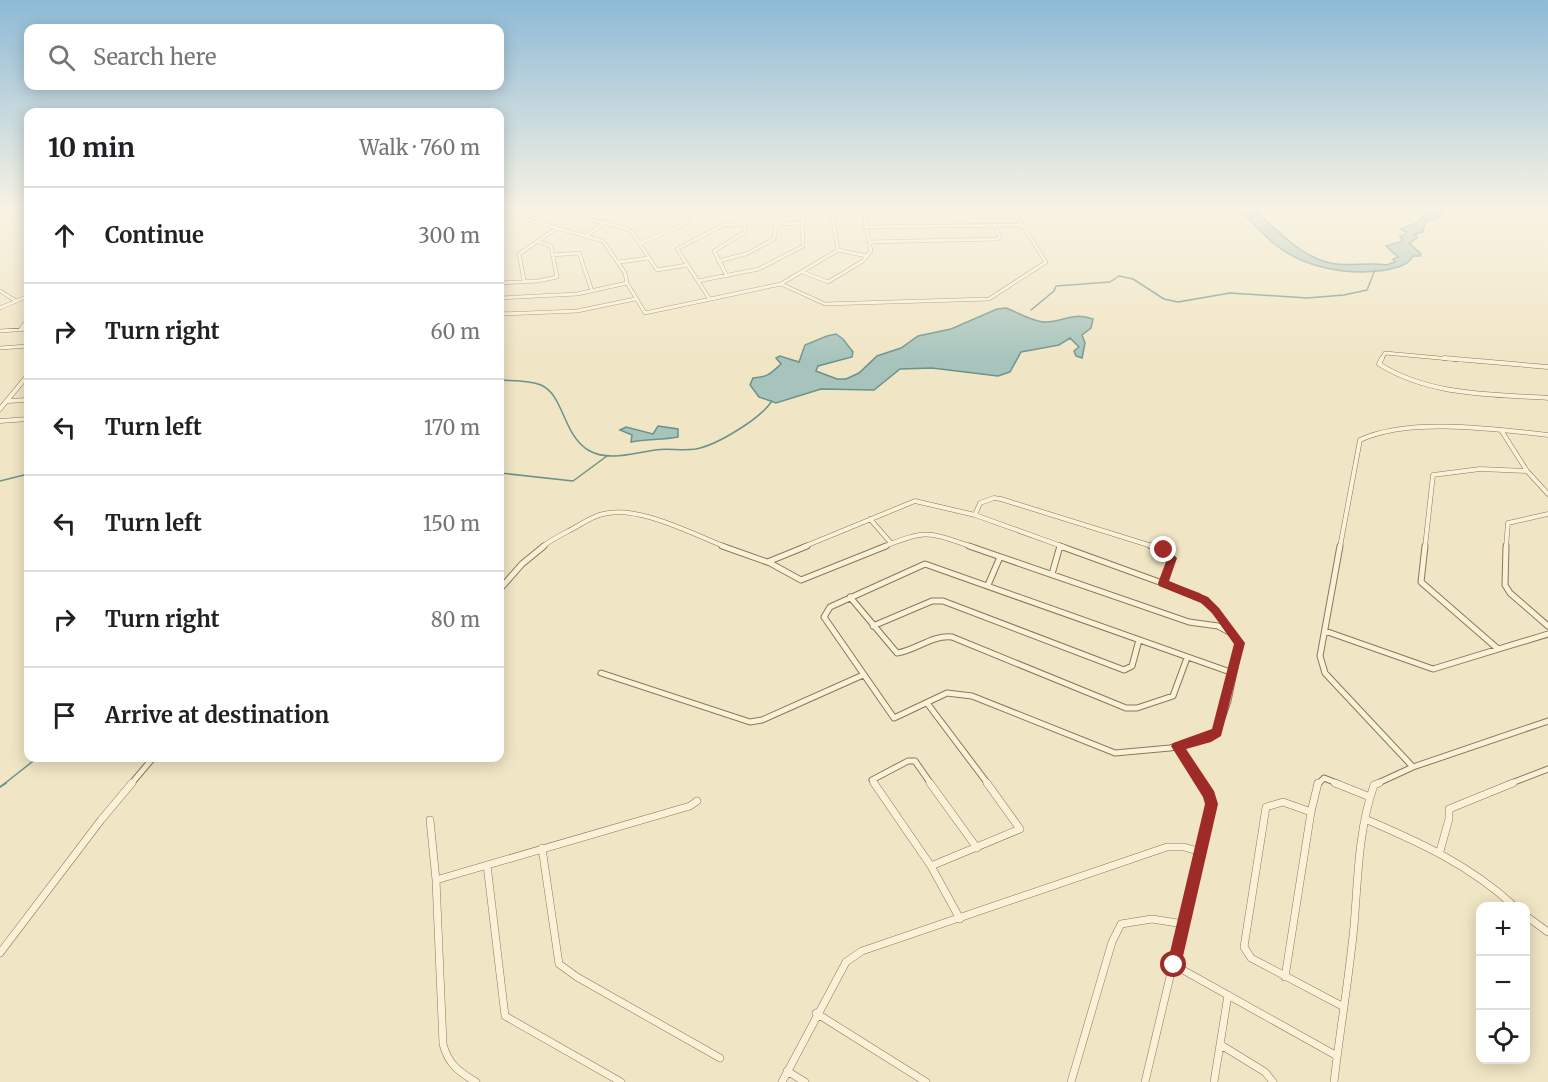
<!DOCTYPE html>
<meta charset="utf-8">
<style>
:root{--surface:#fff;--page:#f6f6f6;--text:#202124;--muted:#757577;--line:#e0e0e0}
body{margin:0;font-family:Merriweather,serif;background:var(--page);color:var(--text)}
.controls{position:absolute;right:18px;bottom:18px;display:grid;overflow:hidden;border-radius:12px;box-shadow:0 3px 15px #0003}
.controls button{width:54px;height:54px;display:grid;place-items:center;padding:0;border:0;border-bottom:2px solid var(--line);background:var(--surface);color:var(--text);font:30px sans-serif}
.stop{position:absolute;width:18px;height:18px;margin:-14px;border:4px solid #9e2b27;border-radius:50%;background:#fff}
.stop.end{background:#9e2b27;border-color:#fff;box-shadow:0 2px 6px #0008}
.list{margin:0;padding:0;list-style:none}
h2{display:flex;justify-content:space-between;align-items:center;height:78px;margin:0;padding:0 24px;font-size:26px}
h2 small{font-size:20px;font-weight:400;color:var(--muted)}
.list li{display:grid;grid-template-columns:39px 1fr auto;gap:18px;align-items:center;box-sizing:border-box;height:96px;padding:0 24px;border-top:2px solid var(--line)}
.list b{display:block;font-size:22px;white-space:nowrap}
.list em{font-size:20px;font-style:normal;color:var(--muted)}
.icon{flex:none;width:33px;height:33px;fill:none;stroke:currentColor;stroke-width:2;stroke-linecap:round;stroke-linejoin:round}
.map{position:relative;flex:none;width:1548px;height:1082px;overflow:hidden}
.search{position:absolute;background:var(--surface);box-shadow:0 3px 15px #0003;left:24px;top:24px;width:480px;height:66px;display:flex;align-items:center;gap:15px;box-sizing:border-box;padding:0 21px;border-radius:12px;color:var(--muted);font-size:22px}
.panel{position:absolute;background:var(--surface);box-shadow:0 3px 15px #0003;left:24px;top:108px;width:480px;height:654px;border-radius:12px}
.map>svg:first-child{display:block}
</style>
<div class="map">
<svg width="1548" height="1082" viewBox="0 0 1548 1082">
<rect width="100%" height="100%" fill="#f0e5c4"/>
<path fill="#a6c3bc" stroke="#6c928b" stroke-width="1.5" d="M1239,210h14c25,19 44,45 77,53 18,4 38,-1 56,2l9,-3 -2,-3 5,-2 -12,-11 17,-5 -3,-5 5,-1 1,-3 -6,-3 17,-6 11,-13h17l-9,9 -10,1 -3,12 -8,2 2,4 -8,5 12,11 -1,2h-7c-4,9 -17,12 -27,14 -38,6 -84,-2 -114,-28 -11,-10 -21,-22 -33,-32z
M1006,308c11,4 29,15 40,14 19,-1 27,-10 47,-3l-2,9 -9,7 3,8 -3,15 -6,-2 -2,-5 5,-4 -9,-9 -11,7 -38,7 -11,20 -12,4 -66,-8 -32,1 -26,21 -53,-1 -45,14 -17,-6 -9,-12 3,-7c15,-1 17,-4 28,-14l-5,-6 4,-2 19,6 6,-17 22,-9 9,-2 7,5 10,13 -1,5 -34,9 -2,5 21,8h9l13,-6 18,-17 24,-8 17,-12 33,-7 46,-20z
M658,426l20,3v8c-16,3 -31,2 -47,5l1,-7 -12,-5 6,-3 27,7z"/>
<g fill="none" stroke-linecap="round" stroke-linejoin="round">
<path stroke="#6c928b" stroke-width="1.5" d="M1031,310l23,-19 2,-5 54,-4 9,-6 14,3 31,20 14,3 52,-9 77,5 37,-3 23,-5 8,-20
M500,380c13,1 28,0 41,5 23,10 22,50 47,65 20,12 45,3 67,0 13,-2 27,1 41,-1 21,-4 64,-30 76,-48
M500,473l73,8 34,-25
M0,481l28,-7
M4,784l33,-26"/>
<path stroke="#6c928b" stroke-width="2" d="M0,787l6,-4"/>
<g stroke="#8c775a" stroke-width="4">
<path id="minor-far3" d="M500,212l103,29 22,32 2,10 18,30 136,-29 57,-34 -7,-40
M584,213l4,6 37,9 7,4 25,38 30,-5
M522,218l14,-5 276,-3
M500,222l10,-6
M865,227l157,-2
M587,235l16,-11
M869,242l129,-3 2,-2 -5,-11
M641,243l44,-19 3,-3 -1,-10
M838,250l29,6
M552,255l27,-2 13,38
M718,261l28,-7 28,-15 2,-15 27,-1
M619,262l30,-4
M803,272l25,10 35,-21 8,-10 -7,-35 2,-2 148,-2v-2
M727,276l-13,-25 31,-19 -2,-22
M524,280l-5,-26 38,-26
M698,281l61,-12 44,-23 -1,-36
M500,283l38,-2 19,-4 -6,-31 -14,-5
M781,284l44,20 164,-5 57,-37 -32,-50
M0,291l16,10
M500,298l77,-4 50,-11
M709,298l-32,-49 46,-24 22,-1
M0,308l28,-12
M500,314l77,-3 58,-12
M20,330l8,-11
M0,331l28,-2
M0,348l28,-2
M1381,360l4,-7 76,7"/>
</g>
<g stroke="#8c775a" stroke-width="5">
<path id="minor-far2" d="M1382,358l-3,6c51,32 111,30 169,34
M1444,358l104,9
M7,401l21,-1
M0,409l28,-34
M0,421l28,-2
M1501,430l26,41 21,23
M975,515l5,-12 14,-5 7,1 154,48
M870,519l21,24
M542,547c10,-8 21,-13 32,-19 9,-5 19,-12 29,-14 36,-9 89,20 123,33
M803,547l112,-46 60,14 89,32
M883,547c44,-18 45,-15 90,0
M1340,547l20,-107c48,-23 135,-11 188,-5
M1425,547l8,-72 47,-6 47,2
M1506,547l2,-24 40,-9"/>
</g>
<g stroke="#8c775a" stroke-width="7">
<path id="minor-far1" d="M722,546l48,17 31,17 85,-34
M969,546l220,76 29,4 13,7
M1060,546l138,50 14,11 28,36 -12,58 -10,29 -18,10 -30,8 -55,5 -143,-57 -25,-3 -53,25 -70,-101 6,-10 95,-43 308,109
M1151,546l13,4 8,8 -9,25
M1340,546l-20,110 5,17 88,94
M1425,546l-4,36 77,67
M1506,546l-1,39 5,8 38,33
M770,561l37,-15
M1052,574l8,-28
M988,585l12,-28
M500,589l22,-25 22,-18
M850,597l47,56c20,-3 34,-18 55,-16l174,71h11l36,-12 14,-38
M873,626l59,-25h11l181,69 8,-4 7,-26
M1325,631l108,38 115,-35
M601,673l149,49 12,-2 101,-45
M927,703l61,81
M1177,746l25,38
M131,784l22,-26
M875,784l-3,-4 36,-19h7l16,23
M1318,784l6,-6 15,6
M1376,784l37,-17 135,-46
M1509,784l39,-15"/>
</g>
<g stroke="#8c775a" stroke-width="8">
<path id="minor" d="M874,783l57,83 29,53
M930,783l47,65
M1318,783l-7,29 -28,-10 -17,5 -22,140 7,11 91,48
M1335,783l35,14
M1365,819c54,23 105,46 149,87
M430,820l6,60 7,164c5,20 16,28 33,38
M542,848l17,116 18,13 143,81
M1440,851l9,-32v-10l64,-26
M487,865l18,151 116,66
M931,866l89,-37 -33,-46
M436,880l254,-74 7,-5
M1526,916l22,16
M0,953l101,-133 31,-37
M1174,965l163,91
M1285,977l26,-165
M816,1013l110,69
M1221,1045l44,27 8,10
M787,1071l18,11
M782,1082l64,-120 16,-11 305,-104h17l17,5
M1071,1082l41,-140 9,-18 31,-5 32,5
M1145,1082l66,-278 -2,-9 -8,-12
M1214,1082l14,-87
M1334,1082c6,-52 15,-104 20,-156 4,-47 4,-95 20,-141l5,-2"/>
</g>
<use href="#minor-far3" stroke="#faf2d8" stroke-width="3"/>
<use href="#minor-far2" stroke="#faf2d8" stroke-width="4"/>
<use href="#minor-far1" stroke="#faf2d8" stroke-width="5"/>
<use href="#minor" stroke="#faf2d8" stroke-width="7"/>
</g>
<linearGradient id="sky" x2="0" y2="1"><stop stop-color="#8dbad6"/><stop offset="0.58" stop-color="#f8f3e4"/><stop offset="1" stop-color="#f8f3e4" stop-opacity="0"/></linearGradient>
<rect width="1548" height="361" fill="url(#sky)"/>
<path fill="#9e2b27" d="M1164,547l13,11 -8,23 39,16 11,11 26,35 -24,93 -10,6 -25,7 28,42 4,13 -37,161 -2,5 -5,3 -5,-3 -2,-5 38,-161 -2,-7 -32,-51 2,-3 39,-14 22,-85 -22,-31 -11,-10 -42,-17 -1,-3 9,-24 -8,-9z"/>
</svg>
<div class="controls">
<button>+</button>
<button>−</button>
<button><svg class="icon" aria-label="locate" viewBox="0 0 24 24"><circle cx="12" cy="12" r="6"/><path d="M12 2v4M12 18v4M2 12h4M18 12h4"/></svg></button>
</div>
<div class="stop" style="left:1174px;top:965px"></div>
<div class="stop end" style="left:1164px;top:550px"></div>
<div class="search"><svg class="icon" aria-label="search" viewBox="0 0 24 24"><circle cx="10" cy="10" r="6"/><path d="M15 15l6 6"/></svg>Search here</div>
<section class="panel">
<h2>10 min<small>Walk · 760 m</small></h2>
<ul class="list">
<li><svg class="icon" aria-label="ahead" viewBox="0 0 24 24"><path d="M12 20V5M6 11l6-6 6 6"/></svg><div><b>Continue</b></div><em>300 m</em></li>
<li><svg class="icon" aria-label="right" viewBox="0 0 24 24"><path d="M7 20v-9h11M14 6l5 5-5 5"/></svg><div><b>Turn right</b></div><em>60 m</em></li>
<li><svg class="icon" aria-label="left" viewBox="0 0 24 24"><path d="M17 20v-9H6M10 6l-5 5 5 5"/></svg><div><b>Turn left</b></div><em>170 m</em></li>
<li><svg class="icon" aria-label="left" viewBox="0 0 24 24"><path d="M17 20v-9H6M10 6l-5 5 5 5"/></svg><div><b>Turn left</b></div><em>150 m</em></li>
<li><svg class="icon" aria-label="right" viewBox="0 0 24 24"><path d="M7 20v-9h11M14 6l5 5-5 5"/></svg><div><b>Turn right</b></div><em>80 m</em></li>
<li><svg class="icon" aria-label="arrive" viewBox="0 0 24 24"><path d="M6 21V4h12l-3 4 3 4H6"/></svg><div><b>Arrive at destination</b></div></li>
</ul>
</section>
</div>
